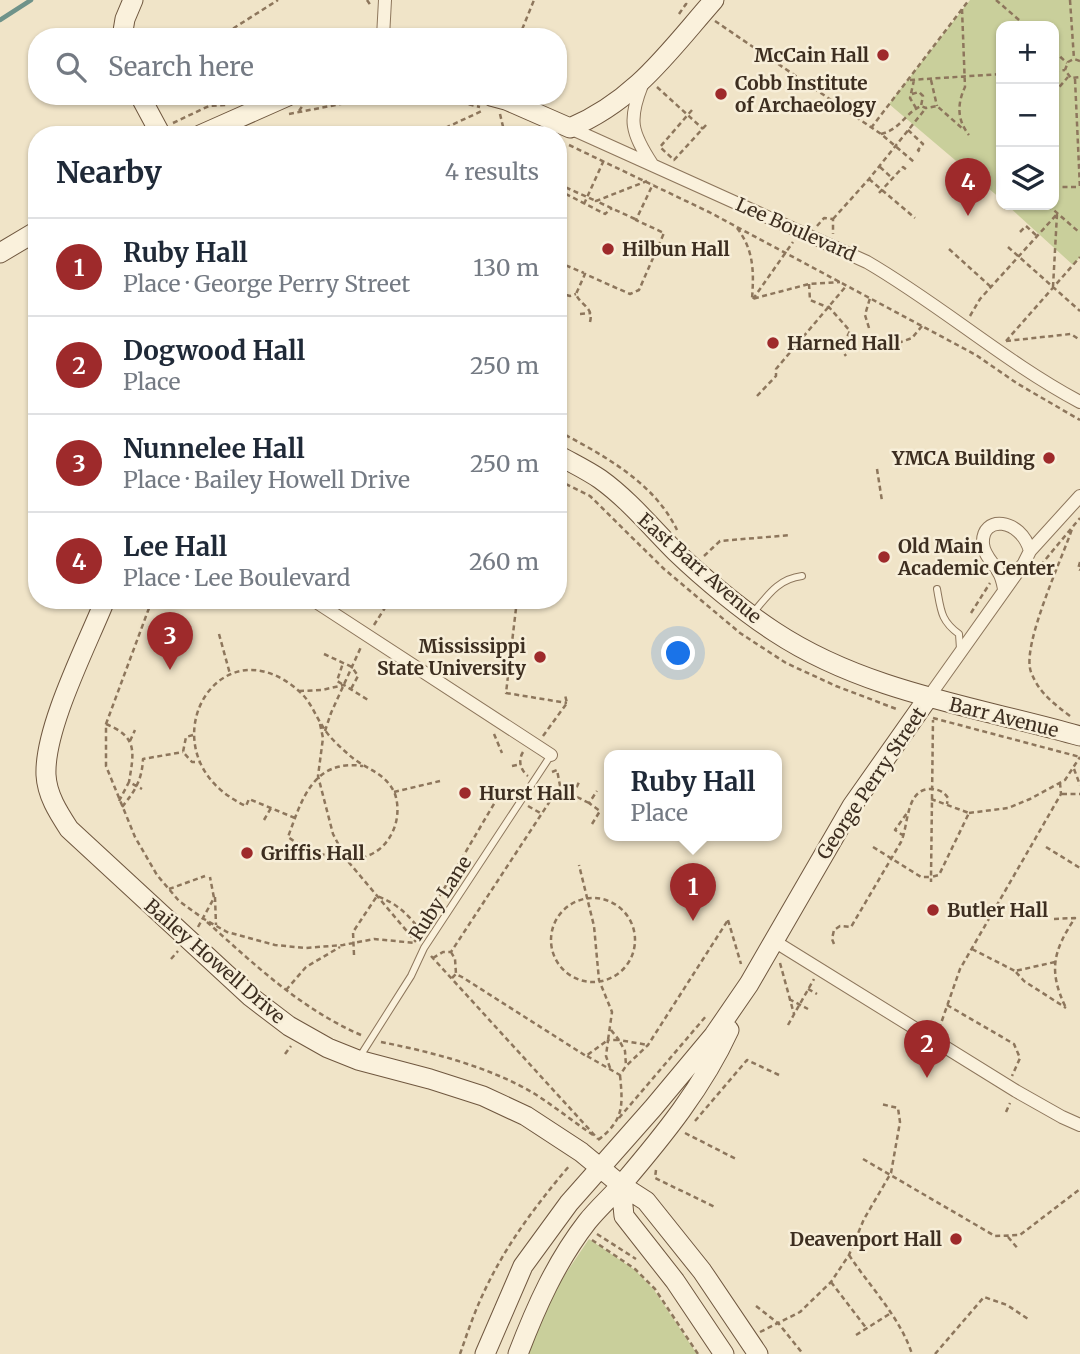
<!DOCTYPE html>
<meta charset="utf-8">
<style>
:root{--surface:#fff;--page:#f6f6f7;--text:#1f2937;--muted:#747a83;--line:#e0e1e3;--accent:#9e2a2b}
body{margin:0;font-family:Merriweather,serif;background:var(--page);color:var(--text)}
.controls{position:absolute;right:21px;top:21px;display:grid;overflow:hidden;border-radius:14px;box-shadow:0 2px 5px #0004}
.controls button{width:63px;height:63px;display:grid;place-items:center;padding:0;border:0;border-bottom:2px solid var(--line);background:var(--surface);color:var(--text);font:35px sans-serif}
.you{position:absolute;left:679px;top:654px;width:24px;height:24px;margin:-18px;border:5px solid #fff;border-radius:50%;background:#1a73e8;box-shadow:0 0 0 10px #1a73e833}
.badge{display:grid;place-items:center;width:46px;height:46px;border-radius:50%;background:var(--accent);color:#fff;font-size:23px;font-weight:700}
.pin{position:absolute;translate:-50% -58px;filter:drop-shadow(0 2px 4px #0008)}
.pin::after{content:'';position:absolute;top:37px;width:24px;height:21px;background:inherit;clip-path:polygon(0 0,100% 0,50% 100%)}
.popup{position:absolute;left:604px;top:750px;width:178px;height:91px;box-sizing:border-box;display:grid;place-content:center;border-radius:14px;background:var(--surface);filter:drop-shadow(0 2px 5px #0005);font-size:23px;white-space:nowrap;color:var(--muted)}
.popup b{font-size:26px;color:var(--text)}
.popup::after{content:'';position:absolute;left:50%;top:100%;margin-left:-14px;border:14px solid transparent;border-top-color:var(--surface)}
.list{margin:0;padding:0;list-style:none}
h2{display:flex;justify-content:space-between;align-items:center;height:91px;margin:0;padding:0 28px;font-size:30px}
h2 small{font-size:23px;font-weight:400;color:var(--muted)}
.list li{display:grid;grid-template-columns:46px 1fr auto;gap:21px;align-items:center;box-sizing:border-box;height:98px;padding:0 28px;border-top:2px solid var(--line)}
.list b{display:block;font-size:26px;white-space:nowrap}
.list p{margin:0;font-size:23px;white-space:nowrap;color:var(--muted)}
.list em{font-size:23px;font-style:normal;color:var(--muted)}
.icon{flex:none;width:38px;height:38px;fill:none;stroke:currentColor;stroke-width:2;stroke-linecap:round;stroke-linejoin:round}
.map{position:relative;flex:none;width:1080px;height:1354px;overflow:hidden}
.search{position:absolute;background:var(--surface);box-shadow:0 2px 5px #0004;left:28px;top:28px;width:539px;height:77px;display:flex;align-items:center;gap:18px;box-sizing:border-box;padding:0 24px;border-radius:28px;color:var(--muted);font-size:26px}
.panel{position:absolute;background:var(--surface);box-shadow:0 2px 5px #0004;left:28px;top:126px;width:539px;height:483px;border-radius:28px}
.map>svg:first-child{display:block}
</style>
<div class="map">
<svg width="1080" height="1354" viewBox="0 0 1080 1354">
<rect width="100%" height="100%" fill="#f0e4c8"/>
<path fill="#c9cf9b" d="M970,0h110v257l-7,8 -66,-60h47v-179h-53v173l-112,-95z
M589,1239l46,31 19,20 43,64h-171l32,-69z"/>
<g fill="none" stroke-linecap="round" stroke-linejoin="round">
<path stroke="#6f938a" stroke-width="4.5" d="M0,20l31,-20"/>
<g stroke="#8d765c" stroke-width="8">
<path id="lane" d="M937,589c4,22 4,32 22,45l1,15
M753,613c15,-18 25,-34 49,-37
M359,1058l52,-82 13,-28 127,-193"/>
</g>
<g stroke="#8d765c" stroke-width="14">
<path id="street" d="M383,37l2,-37
M642,85c-14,35 -11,47 10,79
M570,128l297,134c74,43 138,100 213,140
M1004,589c-1,-5 -2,-11 -5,-16 -5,-10 -15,-17 -16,-29 -2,-30 38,-26 47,7
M313,600l238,155
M928,698l96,-135 6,-12 50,-55
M774,941l242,150 46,26 18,8"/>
</g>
<g stroke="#6f573f" stroke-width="21">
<path id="secondary" d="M122,37l3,-18 8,-19
M140,96l21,39
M491,96l15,4 64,28c66,-28 99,-77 144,-128
M200,135l88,-39
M0,253l37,-22
M558,455c14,8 29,15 42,24 28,20 52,49 76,73 28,27 67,59 99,80 91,60 203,75 305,104
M105,600c-18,45 -61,128 -59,175 1,20 12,37 23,54l182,168 38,29 39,22 30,12 72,19 53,17 43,20 55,36 40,33 25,16 56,70 56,83
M621,1185l3,31 51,65 49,73
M485,1354l38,-88 46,-63 84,-95 61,-73 35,-51 103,-178 76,-108
M518,1354c18,-47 38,-92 69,-132 11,-14 25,-26 36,-39 40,-47 80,-96 106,-153"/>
</g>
<path stroke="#8d765c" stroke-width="2.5" stroke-dasharray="5 3.5" stroke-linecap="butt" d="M367,0l4,6
M996,0l30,26
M1070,0l4,59
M962,9l3,78c-8,17 -8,33 4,48
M679,14l7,-10 3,1
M715,21l166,113 33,28
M226,33l52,-33
M519,37l15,-37
M1054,51l13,12
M1080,61l-6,-2 -6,3 -3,8 6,8 9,-1
M1054,71l11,-1
M1075,79l5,110
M910,80l91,-6
M914,80l-4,18 6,10
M931,80l6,26
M657,87l46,42
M1054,93l14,-16
M912,94l7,-2 4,4 -2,10
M410,96l32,2 38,9
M692,110l-32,37 14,13 33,-36
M299,111l10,-15
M289,114l93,-18
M500,114l5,21
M173,123l36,-17 17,-1
M871,128l98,-128
M908,130l15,14 -5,6 3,3
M881,134c20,-5 23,-20 40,-28l5,2 11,-2 26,23
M430,135l54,-25
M569,145l140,67 267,143 42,29 62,36
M880,167l12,11
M977,178l4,-6
M869,179l46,39
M558,184l38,17
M1054,187h24
M558,190l47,24 7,-6
M879,193l24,-26 4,3
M584,204l20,-44
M1048,205l32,28
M635,219l-39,-18 51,-20
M833,219l36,-40 57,-71
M817,226l7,-8 9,1v15
M737,228c17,22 17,44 15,71l57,-15 31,-2
M1020,232l6,-6 11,10
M1008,247l72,64
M949,249l42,38
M558,262l26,11
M809,284l1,16 17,7
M1053,287l4,-73
M558,293l12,3 6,-2
M753,299l40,-57
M828,306l22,25 -9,18 5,7
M580,314l11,-1
M970,316l10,-17 78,-86
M590,322c4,-15 -10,-17 -14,-28l9,-20 45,20 9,-4 25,-57 -28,-13 17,-36
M869,328l-4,-13 5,-17
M1006,341l74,-84
M1006,341l65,-7 9,6
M898,343l14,-5 10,-12
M757,396l19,-20v-7l71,-84
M558,431c45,24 96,51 119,99
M877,469l5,32
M558,480l32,16 74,73 76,64 46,30 50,23 63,24
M704,556l16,-15 71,-6
M1080,562l-2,7 2,1
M1035,572l45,-54
M152,600l-46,124v42l29,71 22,38 22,26 25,18 23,13 48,13 30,3 38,-3 31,-6 42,4
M406,600l9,3 5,-3
M517,600l-11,93 61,10
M971,613l19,-30
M374,625l16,-25
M219,634l11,40
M324,654l28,13 6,9 -7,13
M342,684l-5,-3 6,-18
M299,691l23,-1 22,-5 24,15
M1070,716c-17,-13 -31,-23 -39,-44 -10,-26 31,-113 41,-143
M933,718l147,39
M106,724c32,13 28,28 23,58
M320,724l3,14 -5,38 15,58 13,25 70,83
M325,731l6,-18 30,-66
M494,734l8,19
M193,735l-7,2 -3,15 9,10h9
M543,736l24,-33 -2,-8
M130,741l5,-11
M523,752c-5,8 -3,18 5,24
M512,766l9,-2
M1074,769l6,16
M552,772l5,-2 5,26
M540,788l12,10
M394,792l46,-11
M1062,794h18
M573,795l7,-15
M931,799l38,14 -30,62 -8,2v5
M119,801l10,-19 13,7
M528,806l14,8
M122,807c13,-16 20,-27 21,-48l40,-7
M969,813l39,-5 22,-9 35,-19 15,-23
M295,818l-46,-19 -3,7c-106,-49 -30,-190 54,-114 11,10 15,23 23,35 6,10 16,19 25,27 17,16 37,17 47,40 4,12 3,26 -2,37 -20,44 -74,28 -105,6 14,-38 25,-78 75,-71
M264,820l7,-12
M592,824l8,-13 -11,-8 8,-12
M904,836l-9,-6 12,-17
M873,847l48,30h10l2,-157
M1046,847l34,21
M169,889l36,-13
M215,897l1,28
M551 940a42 42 0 1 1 84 0a42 42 0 1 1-84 0Z
M1054,919l21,-1c-22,33 -27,53 -9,90
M728,920l13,44
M207,922c48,43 94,87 154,113
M198,927l16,-29 -4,-21
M426,927l9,-23 63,-107 8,-6 8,5
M834,944l-2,-5 2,-9 6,-4 11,1 50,-85c8,-17 4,-55 32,-53 7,1 11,3 15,9l-1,6
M972,949l43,22
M451,952l4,7 1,15
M354,955l-1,-23 24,-36c21,8 32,19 45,37
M431,956l167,183
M433,958l10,-6h8l101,-154 21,-3 16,8
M171,959l7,-8
M1055,962l-40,9 9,10 42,27
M780,963l14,51
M452,978l4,-4 6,3 124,79 22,-16 4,-28 -13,-32 -5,-54 -15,-61
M808,989l9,5
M286,990l20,-23 34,-20
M789,999l19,10
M947,1005l67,39 6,14 -8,18
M788,1025l26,-46
M939,1029l21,-60 101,-175 -1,-11
M611,1030l8,10 29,5
M381,1042c51,10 109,25 154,52 20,13 39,28 58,41
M285,1054l6,-8
M587,1056l33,19 6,-9 22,-21 80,-125
M610,1068l-4,-12 2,-16h11l6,11 1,15
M1006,1112l4,-9
M619,1118l88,-103
M695,1121l52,-61 32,15
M685,1133l53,27
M598,1140c26,-20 25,-34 22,-65
M863,1159l132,77 25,-1 60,-46
M656,1170l-1,8 60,29
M597,1234l39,25
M1008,1237l11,13
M592,1240l43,29 20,20 43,65
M849,1255c21,32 51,62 63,99
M831,1282l36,47
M756,1306l23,18 24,30
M760,1332l40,-20 31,-30 18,-27 15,-36 27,-46 9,-51 -2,-14 -17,-4
M856,1335l35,-22
M460,1354c7,-20 14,-41 23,-60 22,-48 53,-89 87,-129
M935,1354l49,-57 23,8 21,14"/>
<use href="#lane" stroke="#faf1dc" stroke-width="6"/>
<use href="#street" stroke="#faf1dc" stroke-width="12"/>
<use href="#secondary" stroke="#faf1dc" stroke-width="19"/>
</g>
<g fill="#9e2a2b" stroke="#f7eed8" stroke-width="2.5">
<circle cx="883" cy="55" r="7"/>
<circle cx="721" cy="94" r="7"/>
<circle cx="608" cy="249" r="7"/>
<circle cx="773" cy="343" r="7"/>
<circle cx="1049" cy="458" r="7"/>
<circle cx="884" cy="557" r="7"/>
<circle cx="540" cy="657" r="7"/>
<circle cx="465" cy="793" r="7"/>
<circle cx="247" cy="853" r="7"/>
<circle cx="933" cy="910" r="7"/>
<circle cx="956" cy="1239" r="7"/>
</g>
<g text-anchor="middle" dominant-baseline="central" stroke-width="5" stroke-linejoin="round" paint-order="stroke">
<g font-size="19" font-weight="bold" fill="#3d2e20" stroke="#f7eed8" text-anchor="start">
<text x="869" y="55" text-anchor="end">McCain Hall</text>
<text x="735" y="83">Cobb Institute<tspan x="735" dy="22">of Archaeology</tspan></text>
<text x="622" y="249">Hilbun Hall</text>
<text x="787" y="343">Harned Hall</text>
<text x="1035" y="458" text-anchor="end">YMCA Building</text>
<text x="898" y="546">Old Main<tspan x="898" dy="22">Academic Center</tspan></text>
<text x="526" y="646" text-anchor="end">Mississippi<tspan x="526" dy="22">State University</tspan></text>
<text x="479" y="793">Hurst Hall</text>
<text x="261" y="853">Griffis Hall</text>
<text x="947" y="910">Butler Hall</text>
<text x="942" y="1239" text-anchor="end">Deavenport Hall</text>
</g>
<g font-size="19" fill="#3d2e20" stroke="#f7eed8">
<text transform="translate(796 229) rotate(24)">Lee Boulevard</text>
<text transform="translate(700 568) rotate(41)">East Barr Avenue</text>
<text transform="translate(1004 717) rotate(14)">Barr Avenue</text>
<text transform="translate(871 783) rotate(-56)">George Perry Street</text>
<text transform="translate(440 898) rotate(-57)">Ruby Lane</text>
<text transform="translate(215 961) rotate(41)">Bailey Howell Drive</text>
</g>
</g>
</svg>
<div class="controls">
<button>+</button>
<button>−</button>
<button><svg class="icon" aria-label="layers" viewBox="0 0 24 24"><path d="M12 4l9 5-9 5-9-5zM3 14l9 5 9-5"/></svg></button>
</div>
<div class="you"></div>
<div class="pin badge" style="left:693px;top:921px">1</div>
<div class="popup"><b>Ruby Hall</b>Place</div>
<div class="pin badge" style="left:927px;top:1078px">2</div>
<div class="pin badge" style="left:170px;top:670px">3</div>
<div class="pin badge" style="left:968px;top:216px">4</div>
<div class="search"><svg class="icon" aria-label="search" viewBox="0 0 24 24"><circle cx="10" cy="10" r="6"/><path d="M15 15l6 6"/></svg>Search here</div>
<section class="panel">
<h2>Nearby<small>4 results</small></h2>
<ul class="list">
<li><span class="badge">1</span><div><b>Ruby Hall</b><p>Place · George Perry Street</p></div><em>130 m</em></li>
<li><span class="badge">2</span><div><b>Dogwood Hall</b><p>Place</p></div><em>250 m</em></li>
<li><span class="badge">3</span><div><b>Nunnelee Hall</b><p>Place · Bailey Howell Drive</p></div><em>250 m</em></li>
<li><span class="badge">4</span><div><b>Lee Hall</b><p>Place · Lee Boulevard</p></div><em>260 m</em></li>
</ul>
</section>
</div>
